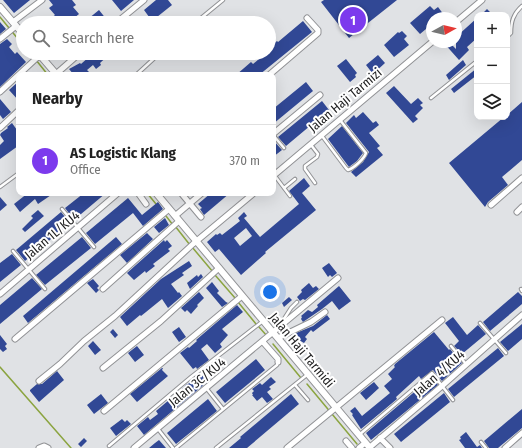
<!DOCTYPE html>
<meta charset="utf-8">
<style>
:root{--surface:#fff;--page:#f2f2f2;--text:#222;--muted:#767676;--line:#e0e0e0;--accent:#7c3aed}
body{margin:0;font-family:"Fira Sans Condensed",sans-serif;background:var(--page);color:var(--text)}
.controls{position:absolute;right:12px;top:12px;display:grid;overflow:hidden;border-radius:8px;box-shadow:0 4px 16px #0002}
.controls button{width:36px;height:36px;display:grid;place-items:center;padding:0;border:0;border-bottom:1px solid var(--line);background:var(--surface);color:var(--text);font:20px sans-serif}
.compass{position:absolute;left:426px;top:12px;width:36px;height:36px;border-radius:50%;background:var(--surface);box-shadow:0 4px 16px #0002;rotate:82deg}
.you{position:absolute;left:270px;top:292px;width:14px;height:14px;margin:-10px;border:3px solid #fff;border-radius:50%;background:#1a73e8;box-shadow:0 0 0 6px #1a73e833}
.badge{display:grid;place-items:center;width:26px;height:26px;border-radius:50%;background:var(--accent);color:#fff;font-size:13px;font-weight:700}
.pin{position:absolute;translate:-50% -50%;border:2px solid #fff;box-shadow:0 1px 4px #0006}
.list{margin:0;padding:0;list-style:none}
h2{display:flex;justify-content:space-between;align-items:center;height:52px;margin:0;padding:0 16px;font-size:17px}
h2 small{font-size:13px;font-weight:400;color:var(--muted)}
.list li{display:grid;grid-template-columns:26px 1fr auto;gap:12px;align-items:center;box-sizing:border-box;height:72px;padding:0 16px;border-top:1px solid var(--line)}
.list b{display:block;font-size:15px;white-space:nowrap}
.list p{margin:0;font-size:13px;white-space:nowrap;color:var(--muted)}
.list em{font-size:13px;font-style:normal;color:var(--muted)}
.icon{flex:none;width:22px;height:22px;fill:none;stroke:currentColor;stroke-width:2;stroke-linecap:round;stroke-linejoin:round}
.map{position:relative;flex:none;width:522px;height:448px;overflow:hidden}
.search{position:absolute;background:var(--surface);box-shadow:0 4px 16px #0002;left:16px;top:16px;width:260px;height:44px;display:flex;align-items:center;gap:10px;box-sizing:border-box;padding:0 14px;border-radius:22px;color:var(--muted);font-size:15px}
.panel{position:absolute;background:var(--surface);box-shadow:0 4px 16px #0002;left:16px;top:72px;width:260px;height:124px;border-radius:8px}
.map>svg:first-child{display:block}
</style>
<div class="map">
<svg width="522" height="448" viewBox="0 0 522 448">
<rect width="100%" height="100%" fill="#e0e2e5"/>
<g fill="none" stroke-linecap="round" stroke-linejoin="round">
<path stroke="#8ba440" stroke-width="1.5" d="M0,17l23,28
M30,53l4,5
M36,60l12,15
M147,193l9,11
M166,216l7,9
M175,226l15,19
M192,247l21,25
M215,275l20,23
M238,302l18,22
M259,327l8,9
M273,344l28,34
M0,367l71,81
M307,384l50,60"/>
</g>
<path fill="#314895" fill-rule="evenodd" d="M3,0h27l-16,13z
M49,0h23l4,5 -3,2 6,7 -11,9h-7l-3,-4 -5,4 -3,-4 5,-4 -6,-7 4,-3z
M112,0h22l-13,11z
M156,0h12l4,5 -20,16 -8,-11z
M324,0h73l-48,38 -28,-36z
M430,6l4,4 4,-3 6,8 -4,3h-8v6l-12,10 -10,-11z
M487,9l6,6h-12z
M99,10l8,10 -3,3h-21z
M477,18v20l-10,9 2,3 -10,10 -16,-18h6l7,7v-12z
M303,21l9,11 -53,43h-23l15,-13 2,2 13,-11h3v-6l8,-6 1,1z
M0,22l6,7 -6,5z
M402,31l5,5 -3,3 5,6 -15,12 -10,-12 14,-13 1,1z
M7,39l5,5 -3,3 6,7 2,-2 9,10 -26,25v-43z
M88,53h23l-11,10 1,2 -5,4 -3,-4 -6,5 2,2 -4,3h-11l-5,-6 11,-6 1,1 9,-8z
M378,55l7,8 -12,11 -7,-9z
M346,59l11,14 -2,2 1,2 -6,5 -13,-16z
M463,60l3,5 -17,15 -3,-5z
M477,68v7l-23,18 -3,-4z
M19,81v20l-10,-11z
M306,82l7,9 -40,33v-15z
M394,86l17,18 7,-6 5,5 -3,2 3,3 -8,8 3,3 -5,4 -27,-30z
M0,99l11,13 -8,7 -3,-4z
M322,101l7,9 -43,36 -8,-9z
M522,102v58l-20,17 6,8 -20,17 -3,5 -36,-44 55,-46h3v-2z
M363,112l10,11 3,-2 3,4 -10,8 11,13 -3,2 6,7 -27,22 -5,-5 12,-10 6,-10 -23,-29 8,-8 2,3z
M12,123l5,7 2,-1v12l-3,2 2,3 -18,13v-14l4,-4 -4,-6 1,-2 7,-5 -1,-1z
M342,126l21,27 -6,8 -8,6 -21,-28z
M274,141l8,9 -9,7v-15z
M304,178l6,8 -8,7 14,17 -51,42 1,1 -25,22 -22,-26 -4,3 -8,-10 9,-8 1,1 3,-2 2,2 18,-14 -2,-3 6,-6 3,4 -3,2 16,19 39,-33 -10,-13zM246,228l6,8 -12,10 -6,-8z
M28,193h26l-16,11 -3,-5 -15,13 -6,-8z
M84,193h22l-32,27 -9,-12z
M211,193h19l-26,22 -4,-6 2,-1 -4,-4z
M0,197l7,8 -7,6z
M128,198l14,17 16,-13 5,7 -20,17 -10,-13 -38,31 -9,-11z
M38,210l6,6 -19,16 -3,-3 11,-11 -2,-2z
M61,212l9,11 -45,38 -9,-11z
M165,218l4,7 -10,8 -5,-6z
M147,233l6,6 -26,24 -7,-8z
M82,237l9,11 -46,37 -9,-10z
M116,237l6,7 -94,79 -5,-7z
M164,240l1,2 2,-2 5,6 -4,3 2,2 -17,13 2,2 -9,7 -1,-2 -11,9 -7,-7z
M12,254l9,11 -21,17v-19z
M189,261l3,5 -10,7 2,2 -13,9 7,9 1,-1 3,4 -14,12 -6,-9 -16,13 -5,4 -1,-1 -13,11 -7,-9 41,-38z
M329,263l8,10 -5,4 -2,-2 -2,2 -6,-9z
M201,274l2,3 -13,12 -3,-6 10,-8 1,2z
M32,278l10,11 -42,35v-19z
M93,279l6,7 -2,2 2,2 -3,3 -9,-10z
M212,282l7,9 -2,2 9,9 2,1 -6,4 -16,-19z
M309,283l4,5 3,-2 3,3 -14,11 -2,-1 -3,2 -3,-4 5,-5 -1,-2z
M339,286l12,15 -12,9 -7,-9 -10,8 -19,13 -2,-3 1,-2 -1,-1 7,-6 4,2 6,-5 -1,-2z
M199,292l5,6 -7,7 1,1 -7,8 -4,-4 -2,2 -4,-4z
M518,292l4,4v8l-32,27 -7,-9z
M289,297l3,3 -8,7 -2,-4z
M237,305l6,7 -21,17 6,6 -8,9 2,3 -7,6 -8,-9 -6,5 8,11 -12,9 -1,-2 -3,2 -13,-16 8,-6 1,1 8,-7 -1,-1z
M327,315l3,4 -17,13 -2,-2 -6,7 2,2 -3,4 -5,-3 -2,1 -3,-4 2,-4 17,-7z
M453,317l14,18 11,-10 8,9 -24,20 -8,-8 5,-5 -14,-18z
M522,324v15l-14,12 -8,-9z
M179,327l7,10 -7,5 -7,-10z
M113,329l5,6 -3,3 -5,-6z
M434,332l15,18 1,-1 12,14 -20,18 -9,-11 -12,9 -2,-3 -23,21 1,2 -36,30 -9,-14 1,-1 -3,-3 5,-4 7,9 28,-23 -6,-7 8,-7 -4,-5 7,-7 -1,-1 1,-2z
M0,335l7,9 -2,2 2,3 -4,3 -3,-3z
M93,341l8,9 -6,5 -7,-9z
M137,346l7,9 -9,7 -7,-9z
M498,348l6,8 -50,41 -6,-8z
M256,359l9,11 -40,33 -9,-11z
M162,368h1l-1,2 6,6 -31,26 -7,-8z
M57,371l7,9 -25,22 -9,-11v-1l7,-6h5z
M201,374l6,8 -63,53 -7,-9 11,-9 2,3 8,-6 -2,-3 13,-11 2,2 7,-7 -1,-1 10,-10h1z
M271,377l5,5 -7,5 2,2 -4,3 6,7 -6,4 -5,-6 -5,4 -5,-6h1l-1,-2 2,-2 -2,-2 8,-6 2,2z
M432,377l6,8 -67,55 -5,-7z
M374,382l5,6 -13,12 -6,-7z
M444,393l6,9 -49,40 -7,-8z
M101,394l7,9 -14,11 -7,-9z
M291,394l8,10 -52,44h-18l12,-10 -1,-1z
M208,399l9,12 -41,33 -9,-11z
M522,409v19l-24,20h-9l-5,-7z
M122,419l3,3 2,-2 4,4 -15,12 -6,-8z
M466,432l11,15 3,-2 2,3h-17l-6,-8 2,-1 -1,-2z
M84,438l3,3 -6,6 -3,-3z
M159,440l7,8h-17l6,-5z"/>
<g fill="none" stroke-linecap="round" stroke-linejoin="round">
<g stroke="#919295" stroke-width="4.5">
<path id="service" d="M195,23l28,-23
M507,37l4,-4c0,-11 2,-19 11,-27
M136,75l24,-22
M431,98l46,-37
M273,135l11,13
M322,136l24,32 2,2c6,-2 16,-11 18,-17l-26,-33
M311,145l7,9 -1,3 -12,9v3l10,14
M275,176l15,20
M0,187l19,-14
M284,188l11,-9
M62,209l32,38
M13,251l32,38
M521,289l1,2
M282,322l9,-14 6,-6
M480,323l26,30
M451,346l15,18
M295,385l13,15
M207,389l16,20
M158,429l15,19
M359,435l73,-62 21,27
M481,442l5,6
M109,446l82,-69 72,-56
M176,448l101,-83 1,-3
M216,448l92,-74"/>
</g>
<g stroke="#919295" stroke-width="7">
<path id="minor" d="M13,22l29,-22
M456,22l26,-22
M116,23l28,-23
M0,39l16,-13
M56,74l24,-21
M269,75l49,-42v-3l-11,-12
M0,92l40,-37
M0,128l19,-18
M273,134l47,-39
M273,176l159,-134
M138,193l8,11
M181,193l20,24
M491,205l31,-27
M517,212l5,-5
M175,216l27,-23
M103,289l76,-68
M0,294l118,-101
M278,338l33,-16 14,-10
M15,339l154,-130
M263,342l15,17v3
M103,368l58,-47 58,-53
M39,381l21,-17 24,-23 31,-25 78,-72 61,-51
M104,411l138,-115
M380,438l10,10
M346,441l6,7
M39,448l5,-2 4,2
M134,448l204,-170
M287,448l155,-128
M359,448l6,-5
M369,448l73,-62 80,-71
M505,448l17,-15"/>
</g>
<g stroke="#919295" stroke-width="8">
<path id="tertiary" d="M0,7l23,27
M38,53l19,22
M156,193l214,255"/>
</g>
<use href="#service" stroke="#fff" stroke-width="2.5"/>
<use href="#minor" stroke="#fff" stroke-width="5"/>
<use href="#tertiary" stroke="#fff" stroke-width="6"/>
</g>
<g text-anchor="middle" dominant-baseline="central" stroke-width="4" stroke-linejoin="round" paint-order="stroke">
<g font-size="13" fill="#212122" stroke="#fff">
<text transform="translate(345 100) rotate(-40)">Jalan Haji Tarmizi</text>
<text transform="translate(52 235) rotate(-40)">Jalan 1L/KU4</text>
<text transform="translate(302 350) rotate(50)">Jalan Haji Tarmidi</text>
<text transform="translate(439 373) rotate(-41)">Jalan 4/KU4</text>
<text transform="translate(197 382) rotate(-39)">Jalan 3C/KU4</text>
</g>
</g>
</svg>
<div class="controls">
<button>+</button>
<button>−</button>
<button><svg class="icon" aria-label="layers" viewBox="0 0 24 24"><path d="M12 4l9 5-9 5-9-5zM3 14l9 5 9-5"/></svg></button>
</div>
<svg class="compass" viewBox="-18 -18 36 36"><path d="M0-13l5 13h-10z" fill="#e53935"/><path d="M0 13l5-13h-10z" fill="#767676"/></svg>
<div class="you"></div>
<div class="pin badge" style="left:353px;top:20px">1</div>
<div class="search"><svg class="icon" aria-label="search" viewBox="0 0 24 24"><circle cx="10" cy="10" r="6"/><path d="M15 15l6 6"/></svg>Search here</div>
<section class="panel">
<h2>Nearby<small></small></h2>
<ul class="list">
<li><span class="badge">1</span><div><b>AS Logistic Klang</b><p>Office</p></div><em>370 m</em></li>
</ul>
</section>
</div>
